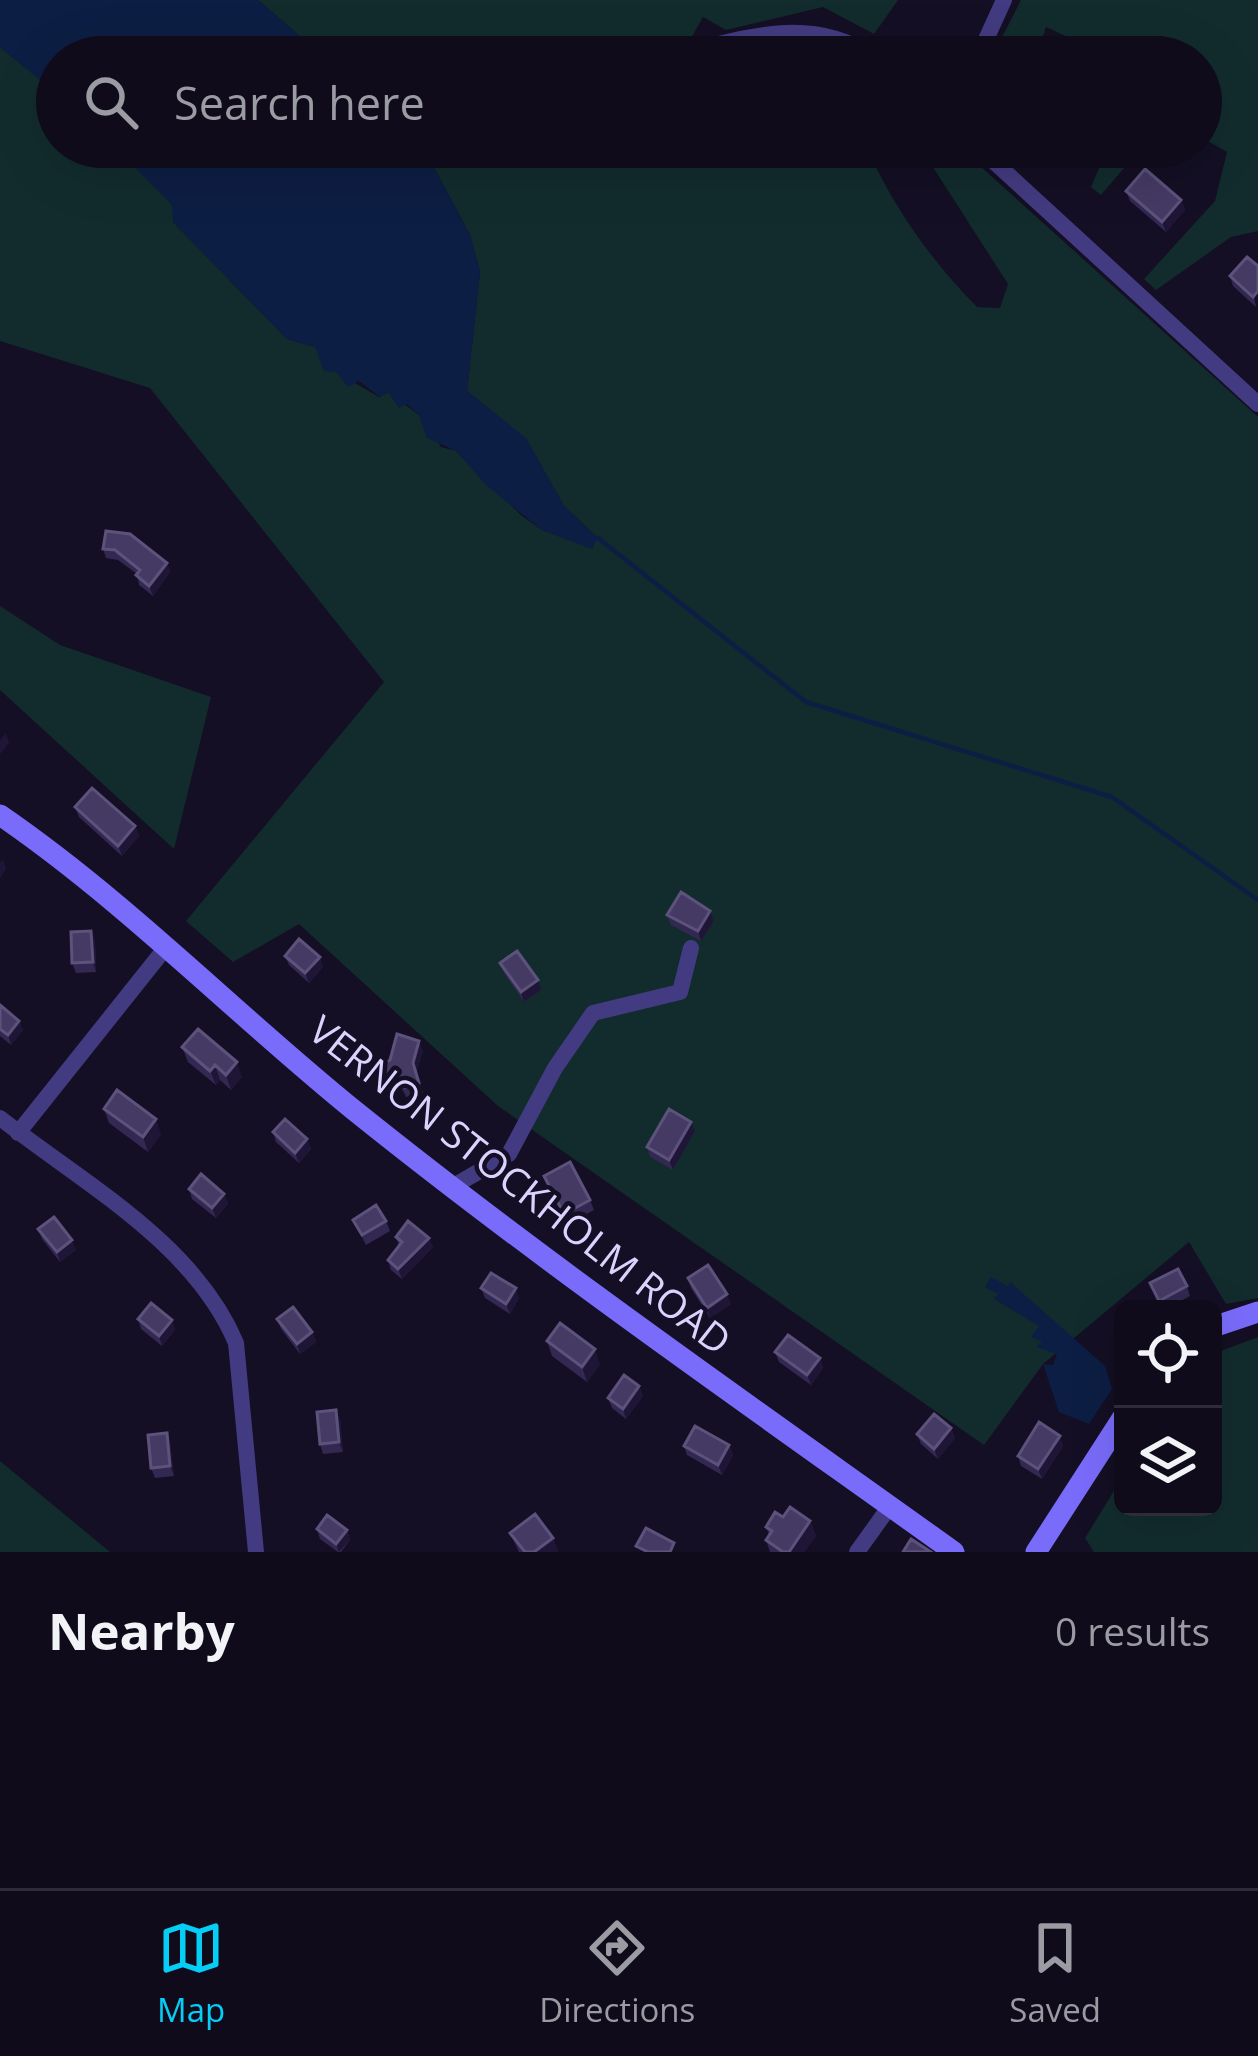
<!DOCTYPE html>
<style>
:root{--surface:#0f0b1b;--page:#1d1928;--text:#f1f3f6;--muted:#9b9ba3;--line:#2f2b3a;--accent:#06cdf6}
body{margin:0;font-family:"Open Sans",sans-serif;background:var(--page);color:var(--text)}
.controls{position:absolute;right:36px;bottom:36px;display:grid;overflow:hidden;border-radius:18px;box-shadow:0 12px 48px #0002}
.controls button{width:108px;height:108px;display:grid;place-items:center;padding:0;border:0;border-bottom:3px solid var(--line);background:var(--surface);color:var(--text);font:60px sans-serif}
.list{margin:0;padding:0;list-style:none}
h2{display:flex;justify-content:space-between;align-items:center;height:156px;margin:0;padding:0 48px;font-size:51px}
h2 small{font-size:39px;font-weight:400;color:var(--muted)}
.icon{flex:none;width:66px;height:66px;fill:none;stroke:currentColor;stroke-width:2;stroke-linecap:round;stroke-linejoin:round}
.map{position:relative;flex:none;width:1258px;height:1552px;overflow:hidden}
.search{position:absolute;background:var(--surface);box-shadow:0 12px 48px #0002;left:36px;right:36px;top:36px;height:132px;display:flex;align-items:center;gap:30px;box-sizing:border-box;padding:0 42px;border-radius:66px;color:var(--muted);font-size:45px}
.sheet{height:336px;background:var(--surface)}
nav{display:flex;justify-content:space-around;align-items:center;box-sizing:border-box;height:168px;border-top:3px solid var(--line);background:var(--surface);font-size:33px;color:var(--muted)}
nav a{display:grid;justify-items:center;gap:6px}
nav .on{color:var(--accent)}
.map>svg:first-child{display:block}
</style>
<div class="map">
<svg width="1258" height="1552" viewBox="0 0 1258 1552">
<rect width="100%" height="100%" fill="#140f24"/>
<path fill="#122c2d" d="M258,0h640l-24,34 -51,-27 -97,23 -23,-13 -13,23 -20,7 2,10h-348z
M1021,0h237v231l-27,6 -75,53 -12,-11 71,-78 12,-49 -26,-15v-80h-103l-2,-7 -50,-23 -10,30h-44z
M816,43l32,14h-132l63,-13z
M0,47l57,46v54h58l58,58v17l114,117 28,8 21,25 43,25 9,-5 31,23 22,32 15,4 66,65 20,14 49,18 6,-11 -33,-31 -38,-67 -59,-48 13,-119 -10,-37 -47,-88h443c29,62 63,111 111,160l23,1 8,-24 -88,-137h39l299,270v881l-32,6 -37,-62 -146,122 -59,81 -486,-339 -199,-182 -66,38 -47,-41 198,-239 -234,-294 -150,-47z
M1108,147h34l-41,48 -10,-8z
M0,606l60,39 151,52 -37,152 -174,-159z
M1258,1337v215h-164l-9,-14 38,-62v31h90v-153z
M0,1461l110,91h-110z"/>
<path fill="#0d1e44" d="M0,0h258l66,57h-267v37l-57,-47z
M115,147h308l47,88 10,37 -13,119 59,47 38,68 34,32 -6,11 -50,-19 -55,-44 -31,-35 -29,-13 -8,-23 -12,-11 -8,4 -11,-16 -8,5 -21,-16 -11,6 -12,-15 -12,-1 -9,-24 -28,-8 -114,-117 -1,-17z
M991,1277l17,9 2,-4 95,84 7,23 -23,35 -30,-12 -16,-48 10,1 4,-11 -21,-7 6,-5 -11,-5 8,-11 -45,-27 4,-5 -13,-7z"/>
<g fill="none" stroke-linecap="round" stroke-linejoin="round">
<path stroke="#0d1e44" stroke-width="4.5" d="M598,538l208,164 306,95 146,103"/>
<path stroke="#433b81" stroke-width="16" d="M681,54c65,-17 132,-39 192,3
M978,57l26,-57
M978,147l280,257
M0,1118c83,65 194,125 236,225l20,209
M18,1133l149,-187
M452,1187l57,-33 46,-86 38,-55 87,-21 11,-44
M857,1552l33,-46"/>
<path stroke="#7a6cfb" stroke-width="21" d="M0,815c128,88 235,199 355,296 193,155 398,297 599,441
M1213,1327l45,-15
M1036,1552l87,-135"/>
</g>
<path fill="#332851" d="M1126,191l55,9 4,10 -19,22 -36,-31z
M1247,257l9,50 -23,-21 -3,-10z
M103,549l64,14 3,9 -17,24 -14,-11 -2,-11 -19,-14 -12,-2z
M75,807l60,19 4,10 -17,20 -43,-39z
M710,911l4,10 -13,20 -30,-16 -4,-10z
M91,931l4,10 1,31 -20,1 -4,-10z
M285,956l38,11 -14,16 -20,-18z
M500,963l41,27 -17,12 -20,-29z
M0,1005l19,16 4,9 -12,15 -11,-9z
M182,1047l60,30 -11,13 -11,-10 -4,5 -28,-23z
M423,1051l-7,22 7,20 -17,4 -5,-11 -10,6 -13,-14 -3,-10z
M104,1109l57,25 -13,18 -39,-29z
M695,1131l-22,39 -23,-13 -3,-10z
M273,1132l34,7 4,10 -12,14 -23,-21z
M544,1176l46,24 4,10 -26,14z
M189,1189l35,5 4,10 -12,14 -24,-19z
M353,1220l33,1 4,10 -24,14z
M38,1229l38,21 -16,12 -18,-23z
M396,1237l37,10 -31,32 -11,-9 -3,-10 11,-14z
M688,1278l43,26 -21,14 -19,-30z
M1150,1283l37,3 3,10 -24,13h-4z
M481,1288l38,10 -9,16 -25,-16z
M138,1319l34,1 3,10 -13,16 -21,-17z
M277,1319l35,13 4,10 -16,12 -19,-25z
M547,1341l53,23 -13,18 -35,-26z
M775,1352l45,6 3,10 -12,17 -32,-23z
M639,1386l4,10 -17,23 -14,-11 -4,-10z
M340,1420l3,32 -20,2 -3,-10z
M951,1428l4,10 -17,21 -17,-15 -4,-10z
M167,1433l3,10 4,33 -19,2 -4,-10z
M729,1445l4,10 -11,20 -35,-20 -3,-9z
M1063,1446l-21,33 -21,-13 -3,-10z
M783,1517l27,4 6,15 -12,16h-34l-4,-12 3,-5 -3,-8z
M317,1529l30,1 3,10 -9,12h-3l-18,-13z
M510,1533l43,5 5,14h-39z"/>
<path fill="#1f1637" d="M1181,200l4,10 -19,22 -4,-10z
M167,563l3,9 -17,24 -4,-10z
M6,733l3,10 -9,11v-14z
M135,826l4,10 -17,20 -4,-10z
M3,859l3,10 -6,9v-15z
M710,911l4,10 -13,20 -3,-10z
M91,931l4,10 1,31 -3,-10z
M320,957l3,10 -14,16 -4,-10z
M538,980l3,10 -17,12 -3,-10z
M19,1021l4,9 -12,15 -3,-10z
M419,1041l4,10 -7,22 -3,-10z
M237,1062l5,15 -11,13 -5,-15z
M215,1065l5,15 -4,5 -6,-14z
M156,1119l5,15 -13,18 -5,-15z
M691,1122l4,9 -22,39 -4,-10z
M307,1139l4,10 -12,14 -4,-10z
M224,1194l4,10 -12,14 -4,-10z
M429,1238l4,9 -31,32 -4,-10z
M72,1240l4,10 -16,12 -3,-10z
M516,1288l3,10 -9,16 -4,-10z
M727,1294l4,10 -21,14 -3,-10z
M172,1320l3,10 -13,16 -3,-10z
M312,1332l4,10 -16,12 -3,-10z
M595,1349l5,15 -13,18 -5,-15z
M820,1358l3,10 -12,17 -4,-10z
M639,1386l4,10 -17,23 -3,-10z
M336,1410l4,10 3,32 -4,-10z
M951,1428l4,10 -17,21 -4,-10z
M167,1433l3,10 4,33 -4,-10z
M1060,1436l3,10 -21,33 -4,-10z
M729,1445l4,10 -11,20 -4,-10z
M810,1521l6,15 -12,16h-15z
M347,1530l3,10 -11,12 -3,-8z
M553,1538l5,14h-24z"/>
<path fill="#453a64" stroke="#5c527c" stroke-width="3" d="M1063,48l4,9h-24z
M1145,169l36,31 -19,22 -36,-31z
M1247,257l11,9v25l-5,6 -23,-21z
M106,531l24,3 37,29 -18,23 -13,-11 4,-5 -25,-20 -12,-1z
M92,788l43,38 -17,20 -43,-39z
M681,892l29,19 -12,20 -31,-16z
M91,931l2,31 -21,1 -1,-31z
M299,939l21,18 -15,16 -20,-17z
M517,951l21,29 -17,12 -21,-29z
M0,1005l19,16 -11,14 -8,-6z
M198,1029l39,33 -11,13 -11,-10 -5,6 -28,-24z
M397,1034l22,7 -6,22 6,20 -17,5 -5,-12 -10,6 -12,-14 15,-8z
M117,1090l39,29 -13,18 -39,-28z
M669,1109l22,13 -22,38 -22,-13z
M285,1119l22,20 -12,14 -22,-21z
M570,1162l20,38 -26,14 -20,-38z
M201,1174l23,20 -12,14 -23,-19z
M376,1205l10,16 -24,14 -9,-15z
M54,1217l18,23 -15,12 -19,-23z
M408,1221l21,17 -31,31 -10,-9 14,-18 -6,-5z
M708,1265l19,29 -20,14 -19,-30z
M1178,1269l9,17 -28,15 -9,-18z
M491,1273l25,15 -10,16 -25,-16z
M151,1303l21,17 -13,16 -21,-17z
M293,1307l19,25 -15,12 -20,-25z
M560,1323l35,26 -13,18 -35,-26z
M788,1335l32,23 -13,17 -32,-23z
M624,1375l15,11 -16,23 -15,-11z
M336,1410l3,32 -19,2 -3,-32z
M934,1414l17,14 -17,21 -17,-15z
M1039,1422l21,14 -22,33 -20,-13z
M695,1426l34,19 -11,20 -34,-19z
M167,1433l3,33 -19,2 -3,-33z
M790,1507l20,14 -21,31h-6l-17,-12 6,-9 -6,-4 9,-15 8,5z
M535,1514l18,24 -19,14h-9l-15,-19z
M327,1515l20,15 -11,14 -19,-15z
M646,1528l28,15 -4,9h-22l-12,-6z
M911,1539l20,13h-28z"/>
<g text-anchor="middle" dominant-baseline="central" stroke-width="9" stroke-linejoin="round" paint-order="stroke">
<g font-size="39" fill="#dbd3fe" stroke="#140f24">
<text transform="translate(521 1184) rotate(38)">VERNON STOCKHOLM ROAD</text>
</g>
</g>
</svg>
<div class="controls">
<button><svg class="icon" aria-label="locate" viewBox="0 0 24 24"><circle cx="12" cy="12" r="6"/><path d="M12 2v4M12 18v4M2 12h4M18 12h4"/></svg></button>
<button><svg class="icon" aria-label="layers" viewBox="0 0 24 24"><path d="M12 4l9 5-9 5-9-5zM3 14l9 5 9-5"/></svg></button>
</div>
<div class="search"><svg class="icon" aria-label="search" viewBox="0 0 24 24"><circle cx="10" cy="10" r="6"/><path d="M15 15l6 6"/></svg>Search here</div>
</div>
<section class="sheet">
<h2>Nearby<small>0 results</small></h2>
<ul class="list">
</ul>
</section>
<nav>
<a class="on"><svg class="icon" aria-label="map" viewBox="0 0 24 24"><path d="M3 6l6-2 6 2 6-2v14l-6 2-6-2-6 2zM9 4v14M15 6v14"/></svg>Map</a>
<a><svg class="icon" aria-label="directions" viewBox="0 0 24 24"><path d="M12 3l9 9-9 9-9-9zM9 14v-3h6M13 9l2 2-2 2"/></svg>Directions</a>
<a><svg class="icon" aria-label="saved" viewBox="0 0 24 24"><path d="M7 4h10v16l-5-4-5 4z"/></svg>Saved</a>
</nav>
